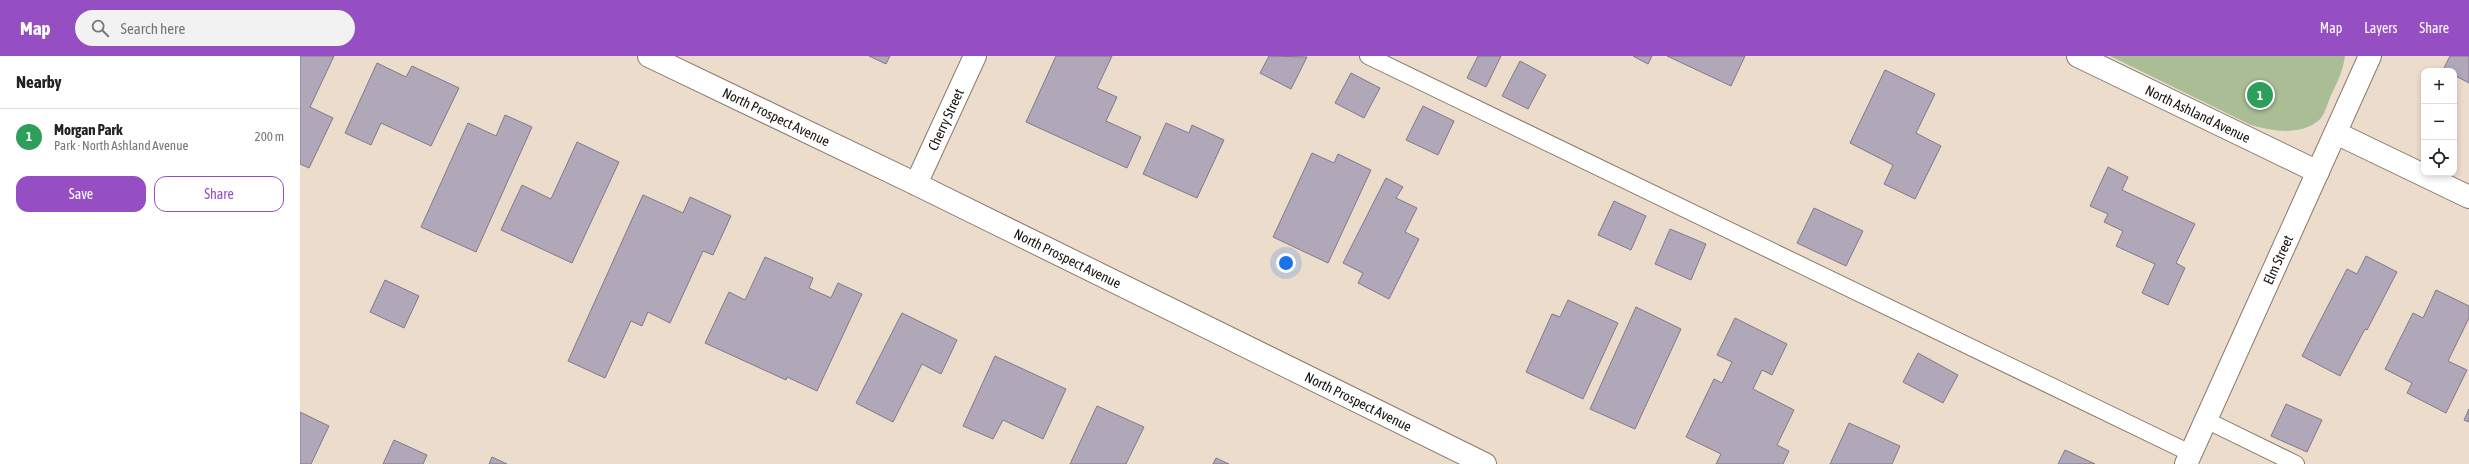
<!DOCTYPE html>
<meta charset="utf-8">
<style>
:root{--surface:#fff;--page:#f2f2f2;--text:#222;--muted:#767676;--line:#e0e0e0;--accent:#964fc3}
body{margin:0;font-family:"Asap Condensed",sans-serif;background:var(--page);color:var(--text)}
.controls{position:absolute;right:12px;top:12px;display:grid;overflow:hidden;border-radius:8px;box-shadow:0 2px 6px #0003}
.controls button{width:36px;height:36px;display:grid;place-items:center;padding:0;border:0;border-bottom:1px solid var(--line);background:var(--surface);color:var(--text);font:20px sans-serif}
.you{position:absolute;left:986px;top:207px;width:14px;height:14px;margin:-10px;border:3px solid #fff;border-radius:50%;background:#1a73e8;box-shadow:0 0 0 6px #1a73e833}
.badge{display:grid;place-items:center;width:26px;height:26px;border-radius:50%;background:var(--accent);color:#fff;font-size:13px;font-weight:700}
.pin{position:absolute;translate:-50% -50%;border:2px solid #fff;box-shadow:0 1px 4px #0006}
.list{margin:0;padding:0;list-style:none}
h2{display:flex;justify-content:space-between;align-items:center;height:52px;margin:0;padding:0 16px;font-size:17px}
h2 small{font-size:13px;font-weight:400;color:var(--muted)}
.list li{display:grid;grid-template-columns:26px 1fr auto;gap:12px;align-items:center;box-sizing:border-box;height:56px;padding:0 16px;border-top:1px solid var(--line)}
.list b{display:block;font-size:15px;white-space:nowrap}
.list p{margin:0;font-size:13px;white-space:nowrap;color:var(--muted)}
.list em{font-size:13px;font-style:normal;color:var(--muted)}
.actions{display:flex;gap:8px;padding:12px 16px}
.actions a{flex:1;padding:9px 0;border:1px solid var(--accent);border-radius:12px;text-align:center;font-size:14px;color:var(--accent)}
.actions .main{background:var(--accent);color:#fff}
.icon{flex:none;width:22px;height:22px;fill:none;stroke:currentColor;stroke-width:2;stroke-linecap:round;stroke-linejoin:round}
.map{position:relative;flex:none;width:2169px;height:408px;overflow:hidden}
header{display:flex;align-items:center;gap:24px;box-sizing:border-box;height:56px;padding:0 20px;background:var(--accent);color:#fff}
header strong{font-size:19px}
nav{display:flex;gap:22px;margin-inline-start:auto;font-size:14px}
.search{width:280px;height:36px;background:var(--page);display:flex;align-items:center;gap:10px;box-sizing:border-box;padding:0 14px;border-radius:22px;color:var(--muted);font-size:15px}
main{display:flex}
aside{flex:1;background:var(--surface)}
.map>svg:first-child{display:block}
</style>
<header>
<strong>Map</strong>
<div class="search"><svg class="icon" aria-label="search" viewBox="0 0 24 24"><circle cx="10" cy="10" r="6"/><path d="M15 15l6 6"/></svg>Search here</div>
<nav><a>Map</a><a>Layers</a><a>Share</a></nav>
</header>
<main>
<aside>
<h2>Nearby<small></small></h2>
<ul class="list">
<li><span class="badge" style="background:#2e9e5b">1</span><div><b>Morgan Park</b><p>Park · North Ashland Avenue</p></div><em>200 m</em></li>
</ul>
<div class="actions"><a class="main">Save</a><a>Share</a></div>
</aside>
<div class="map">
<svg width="2169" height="408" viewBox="0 0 2169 408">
<rect width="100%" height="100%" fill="#ecdccc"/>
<path fill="#aabd95" d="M1810,0h235c-2,14 -7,25 -13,37 -4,8 -7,23 -14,28 -19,15 -46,10 -67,4z"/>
<path fill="#b0a7b9" stroke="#82798a" d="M0,0h34l-24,51 23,11 -24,50 -9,-4z
M569,0h21l-4,8z
M756,0h56l-15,32 20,9 -11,24 35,16 -14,31 -101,-46z
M969,0l38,1 -16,32 -31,-16z
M1178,0h23l-15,31 -19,-9z
M1333,0h19l-4,8z
M1367,0h78l-14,30z
M2150,0h19v27l-15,-8v-4l-11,-1z
M1220,5l26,14 -18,34 -26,-13z
M77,7l29,14 6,-11 47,22 -28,58 -50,-23 -10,22 -26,-12z
M1585,14l50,24 -19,39 25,13 -26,53 -31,-15 9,-19 -43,-22z
M1051,17l29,15 -16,30 -29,-15z
M1123,50l31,15 -16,34 -32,-15z
M205,59l27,12 -56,125 -55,-25 47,-104 28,13z
M866,67l23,10 3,-8 32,15 -27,58 -54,-24z
M277,86l42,20 -47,101 -71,-33 21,-45 29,14z
M1012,97l22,10 4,-9 33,16 -43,93 -55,-26z
M1808,111l20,10 -6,13 73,34 -19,39 9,5 -17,37 -26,-12 13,-29 -39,-18 7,-15 -19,-9 4,-8 -18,-8z
M1086,122l17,9 -7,11 21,10 -12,24 14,7 -30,60 -31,-16 5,-10 -20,-10z
M343,139l40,18 7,-16 41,19 -18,39 -10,-4 -33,72 -22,-11 -6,14 -11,-5 -26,57 -37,-17z
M1314,145l32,15 -15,34 -33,-15z
M1514,152l49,23 -17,35 -49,-23z
M1370,173l36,15 -15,36 -36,-16z
M2066,200l31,16 -30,58 -2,-1 -25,47 -38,-20 45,-87 10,5z
M465,201l48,21 -4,10 22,10 7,-15 24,11 -45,97 -30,-14 -1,3 -81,-37 24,-51 16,8z
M85,224l34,16 -15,32 -34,-16z
M2136,234l33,16v12l-21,43 19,9 -21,43 -39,-20 5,-10 -27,-14 28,-56 10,5z
M1268,244l50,23 -35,76 -57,-27 26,-58 8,3z
M1336,251l45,22 -46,100 -45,-20z
M602,257l55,27 -16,34 -19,-10 -29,58 -37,-19z
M1435,262l52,26 -15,31 -10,-5 -9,19 41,21 -17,35 12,6 -6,13h-67l5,-10 -35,-17 28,-58 8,4 10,-21 -15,-7z
M1618,297l40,22 -15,28 -40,-21z
M695,300l71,33 -23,50 -40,-19 -10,19 -30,-13z
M1986,348l36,16 -15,32 -36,-16z
M797,350l47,21 -18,37h-56z
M2169,353v13l-5,-2z
M0,356l29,14 -18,38h-11z
M1549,367l51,23 -8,18h-62z
M94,384l33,15 -4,9h-40z
M1765,394l30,14h-37z
M192,401l15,7h-18z
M916,402l13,6h-16z"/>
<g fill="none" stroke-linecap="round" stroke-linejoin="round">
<g stroke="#887a6c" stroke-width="18">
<path id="service" d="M1068,0l822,397
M1906,364l90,44"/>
</g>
<g stroke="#887a6c" stroke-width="24">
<g id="minor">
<path id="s1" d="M1778,0l240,116"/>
<path d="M2036,77l133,64"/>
<path id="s2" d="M616,128l59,-128"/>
<path id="s3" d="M1886,408l184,-408"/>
</g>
</g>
<g stroke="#887a6c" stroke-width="24">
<g id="tertiary">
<path id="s4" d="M349,0l267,128 569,280"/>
</g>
</g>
<use href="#service" stroke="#fff" stroke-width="16"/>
<use href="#minor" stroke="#fff" stroke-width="22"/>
<use href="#tertiary" stroke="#fff" stroke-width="22"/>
</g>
<g text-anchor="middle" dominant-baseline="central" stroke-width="3.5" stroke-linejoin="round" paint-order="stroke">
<g font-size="14" fill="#1a140f" stroke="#f9ead9">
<text stroke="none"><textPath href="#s1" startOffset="133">North Ashland Avenue</textPath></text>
<text stroke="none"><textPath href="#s4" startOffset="141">North Prospect Avenue</textPath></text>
<text stroke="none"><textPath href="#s2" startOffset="71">Cherry Street</textPath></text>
<text stroke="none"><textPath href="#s4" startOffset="465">North Prospect Avenue</textPath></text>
<text stroke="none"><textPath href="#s3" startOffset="224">Elm Street</textPath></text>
<text stroke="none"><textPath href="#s4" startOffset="789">North Prospect Avenue</textPath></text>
</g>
</g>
</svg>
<div class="controls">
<button>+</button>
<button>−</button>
<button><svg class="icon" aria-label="locate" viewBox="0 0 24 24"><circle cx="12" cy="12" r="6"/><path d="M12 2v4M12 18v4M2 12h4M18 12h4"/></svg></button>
</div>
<div class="you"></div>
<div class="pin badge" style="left:1960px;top:39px;background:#2e9e5b">1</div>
</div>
</main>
